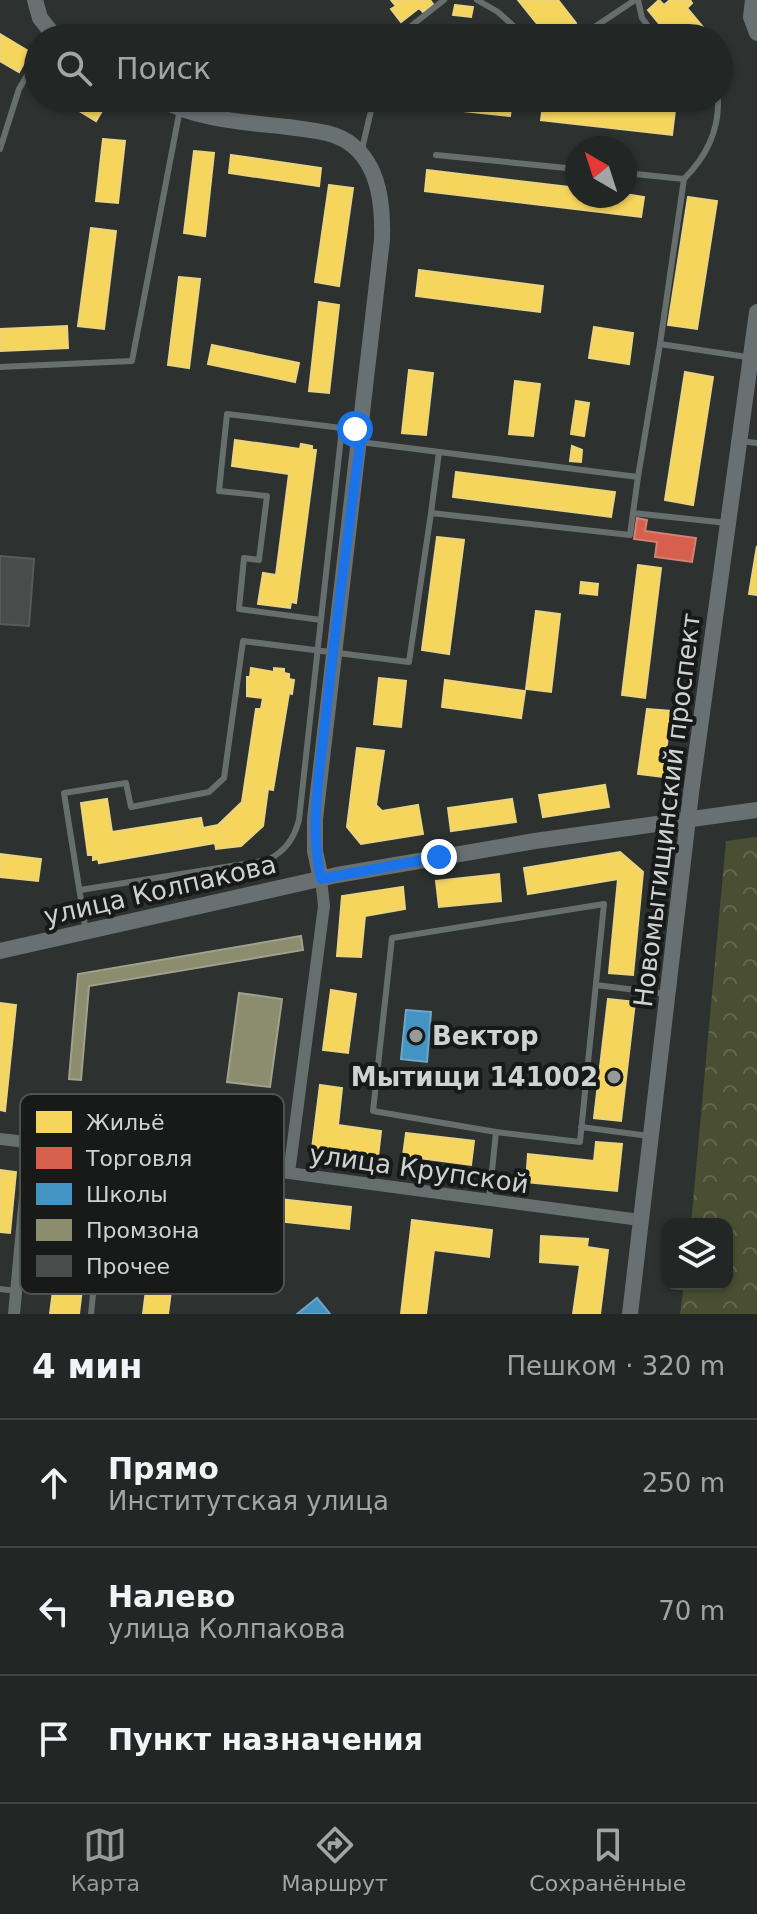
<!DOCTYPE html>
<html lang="ru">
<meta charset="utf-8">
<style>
:root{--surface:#222624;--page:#2a2e2c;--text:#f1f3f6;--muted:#a2a5a6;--line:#3f4341;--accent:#969b99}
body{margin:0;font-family:"DejaVu Sans",sans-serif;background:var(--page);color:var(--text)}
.controls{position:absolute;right:24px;bottom:24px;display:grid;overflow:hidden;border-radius:16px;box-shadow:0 2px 6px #0004}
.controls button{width:72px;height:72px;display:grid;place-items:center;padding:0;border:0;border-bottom:2px solid var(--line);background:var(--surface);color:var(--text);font:40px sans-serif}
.compass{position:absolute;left:565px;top:136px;width:72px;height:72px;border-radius:50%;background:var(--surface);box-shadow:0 2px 6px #0004;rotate:321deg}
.stop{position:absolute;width:24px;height:24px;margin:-18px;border:6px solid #1a73e8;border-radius:50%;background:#fff}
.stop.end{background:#1a73e8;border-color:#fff;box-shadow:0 2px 8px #0008}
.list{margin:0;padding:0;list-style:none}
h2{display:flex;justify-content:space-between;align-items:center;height:104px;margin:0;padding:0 32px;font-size:34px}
h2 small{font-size:26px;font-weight:400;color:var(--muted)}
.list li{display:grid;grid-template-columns:52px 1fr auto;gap:24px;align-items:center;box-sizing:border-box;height:128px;padding:0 32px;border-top:2px solid var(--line)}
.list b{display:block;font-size:30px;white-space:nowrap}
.list p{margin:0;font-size:26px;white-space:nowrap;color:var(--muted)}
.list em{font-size:26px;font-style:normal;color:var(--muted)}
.icon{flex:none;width:44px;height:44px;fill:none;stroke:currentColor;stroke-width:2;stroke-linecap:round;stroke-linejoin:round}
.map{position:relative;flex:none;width:757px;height:1314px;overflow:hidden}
.search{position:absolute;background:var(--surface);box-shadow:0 2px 6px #0004;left:24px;right:24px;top:24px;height:88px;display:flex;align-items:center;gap:20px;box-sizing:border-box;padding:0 28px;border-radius:44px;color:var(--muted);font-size:30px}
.sheet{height:488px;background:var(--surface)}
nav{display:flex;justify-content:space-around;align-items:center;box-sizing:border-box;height:112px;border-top:2px solid var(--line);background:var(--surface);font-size:22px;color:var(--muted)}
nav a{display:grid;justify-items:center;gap:4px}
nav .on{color:var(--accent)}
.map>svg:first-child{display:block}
</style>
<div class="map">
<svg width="757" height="1314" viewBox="0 0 757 1314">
<defs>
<pattern id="park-crowns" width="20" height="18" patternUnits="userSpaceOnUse" patternTransform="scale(2)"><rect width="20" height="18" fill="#4a4e33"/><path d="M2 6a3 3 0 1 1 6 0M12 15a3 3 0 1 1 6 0" fill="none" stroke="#636750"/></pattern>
</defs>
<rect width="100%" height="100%" fill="#2d3230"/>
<path fill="url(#park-crowns)" d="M757,837v477h-77l4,-30h43v-60h-36l35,-383z"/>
<path fill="#f6d55c" stroke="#ead47f" stroke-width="2" d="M391,0h39l3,4 -10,8 -4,-4 -18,14 -10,-13 5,-3z
M518,0h40l18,23 -11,8 -3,-4 -14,11h-7l-7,-9 4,-4z
M659,0l5,5 6,-5h20l2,3 -5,5 25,30h-41l-23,-28z
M455,5l18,2 -2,10 -18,-2z
M0,34l30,18 -11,20 -19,-11z
M58,98h50l1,1 -13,22z
M388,98h124l-2,18 -122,-13z
M544,98h32l99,12 -3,25 -131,-15z
M103,139l22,2 -7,62 -22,-2z
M194,151l20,2 -9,83 -21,-3z
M231,155l90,13 -2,18 -90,-13z
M427,170l150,18v8l48,-2 19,3 -3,20 -216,-26z
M329,185l24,3 -14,98 -24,-4z
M688,197l29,4 -20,128 -29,-4z
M91,228l25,3 -12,98 -26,-3z
M419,270l124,16 -3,26 -124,-16z
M179,277l21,2 -11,89 -21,-3z
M319,302l20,3 -10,88 -20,-2z
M67,326l1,22 -68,3v-22z
M594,327l39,6 -4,31 -40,-6z
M212,345l87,18 -4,19 -87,-18z
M409,370l24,3 -7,62 -24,-2z
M685,372l28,5 -20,128 -28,-5z
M515,381l25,3 -7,52 -24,-2z
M576,401l13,2 -5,33 -13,-2z
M235,440l65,9 1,-5 11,2v4h4l-20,153 -5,-1 -1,6 -32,-4 5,-31 13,2 13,-101 -57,-8z
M572,446l10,4 -1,12 -11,-1z
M456,472l159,20 -4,25 -158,-20z
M437,537l27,3 -15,114 -27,-4z
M757,546v49l-8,-1z
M638,565l23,3 -16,130 -23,-3z
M581,582l17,2 -1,11 -17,-2z
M536,611l24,3 -9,78 -25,-3z
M251,668l23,4v-4l10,1v4l5,1v5l5,1 -2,14 -3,-1 -16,97 -5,-1 -5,37 -22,20 -25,3 -1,-6 -116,20 -1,-4 -5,1v-5h-5l-7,-52 26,-4 5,33 89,-14 2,10 15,-3 24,-23 14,-93h5l2,-11 -16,-2v-19h3z
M379,678l27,3 -5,46 -27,-3z
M445,680l80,11 -4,27 -79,-11z
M647,709l24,2 -8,66 -25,-3z
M357,748l27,3 -8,54 6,6 36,-6 5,29 -62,10 -14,-17z
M605,785l4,22 -66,10 -4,-22z
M512,799l4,23 -65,9 -3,-23z
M620,852l23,20 -10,103 -24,-2 9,-94 -90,15 -4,-26z
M0,854l41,5 -3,22 -38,-4z
M499,874l2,27 -62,6 -3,-26z
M403,887l2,22 -40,7 -4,41 -24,-1 5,-60z
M331,990l25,4 -8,59 -25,-3z
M608,999l27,3 -14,119 -27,-3z
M0,1003l16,2 -11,106 -5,-1z
M320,1085l22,3 -4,37 43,6 -3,26 -66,-8z
M406,1133l68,8 -3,24 -68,-9z
M596,1142l26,2 -5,47 -91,-9 2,-28 66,7z
M0,1170l16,2 -6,61 -10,-1z
M242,1195l109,12 -2,22 -109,-12z
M412,1220l80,10 -3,27 -55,-7 -8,64h-25z
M541,1236l47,3 -1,8 21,3 -8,64h-27l7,-49 -40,-3z
M59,1243l28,3 -8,68h-29z
M149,1265l25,3 -6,46h-25z"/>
<path fill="#d6604d" stroke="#d48275" stroke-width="2" d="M637,518l10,2 -2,11 51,7 -4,24 -37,-5 2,-15 -23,-3z"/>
<path fill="#4393c3" stroke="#6da6c7" stroke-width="2" d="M406,1010l25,2 -4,50 -26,-3z
M317,1298l13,16h-33z"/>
<path fill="#8c8c6e" stroke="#a0a18c" stroke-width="2" d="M301,936l2,14 -214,36 -8,94 -12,-1 9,-105z
M239,993l43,6 -12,88 -43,-5z"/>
<path fill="#494c4a" stroke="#585b59" stroke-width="2" d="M0,556l34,3 -5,67 -29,-2z"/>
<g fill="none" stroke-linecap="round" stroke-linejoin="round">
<path stroke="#676e6e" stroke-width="6" d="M477,0l21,12 29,26
M638,0l4,18 15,20
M396,38l48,-38
M578,38l57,-38
M0,149l19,-60 19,-32
M362,149l12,-51
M436,155l141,14
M625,173l59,6 -24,165 87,13
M684,179c22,-22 35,-48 34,-79l-17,-2
M0,367l132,-6 48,-252
M740,441l17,2
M360,442l278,35 -5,36
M439,452l-8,61 199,22 3,-22 94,10
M638,477l22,-133
M321,620l-82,-11 5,-51 15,2 8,-64 -48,-5 8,-77 131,16
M80,890l188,-30c17,-9 26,-21 31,-40l43,-392
M86,932l-22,-139 62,-10 5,24 78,-15 15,-14 19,-137 166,21 22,-149
M596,985l72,9
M581,1127l68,9
M489,1200l7,-68 84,10 24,-238 -212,34 -19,173 123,21
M0,1289l16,2
M91,1314l9,-88 81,8"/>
<path stroke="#676e6e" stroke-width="12" d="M0,1139l289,34 351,47
M289,1173l35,-267 -3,-27
M14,1314l16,-171"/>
<path stroke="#687071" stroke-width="16" d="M35,0l5,18 16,20
M753,0l-2,17 6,16
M158,98c39,22 85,24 130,29 21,3 47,4 64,18 28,22 31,62 30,95l-67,579v32l6,28
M0,951l337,-76 198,-34 222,-31
M630,1314l61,-521 66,-481"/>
</g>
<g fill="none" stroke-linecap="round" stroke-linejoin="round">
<path stroke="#1a73e8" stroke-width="10" d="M355,429l7,1c-13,95 -26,190 -36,285 -6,55 -17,110 -5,164l118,-22"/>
</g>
<g fill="#969b99" stroke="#171a19" stroke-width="3">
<circle cx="416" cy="1036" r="8"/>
<circle cx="614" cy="1077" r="8"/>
</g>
<g text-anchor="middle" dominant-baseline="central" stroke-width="8" stroke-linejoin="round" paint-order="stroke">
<g font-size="26" fill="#ced3d1" stroke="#171a19">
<text transform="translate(667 810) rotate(-83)">Новомытищинский проспект</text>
<text transform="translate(160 890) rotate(-13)">улица Колпакова</text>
<text transform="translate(419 1169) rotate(8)">улица Крупской</text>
</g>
<g font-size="26" font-weight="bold" fill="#ced3d1" stroke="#171a19" text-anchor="start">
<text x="432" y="1036">Вектор</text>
<text x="598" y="1077" text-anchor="end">Мытищи 141002</text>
</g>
</g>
<rect x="20" y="1094" width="264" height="200" rx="12" fill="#171a19" stroke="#4e5250" stroke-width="2"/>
<rect x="36" y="1111" width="36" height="22" fill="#f6d55c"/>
<rect x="36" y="1147" width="36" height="22" fill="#d6604d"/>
<rect x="36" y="1183" width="36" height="22" fill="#4393c3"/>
<rect x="36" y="1219" width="36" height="22" fill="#8c8c6e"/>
<rect x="36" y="1255" width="36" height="22" fill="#494c4a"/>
<g font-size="22" fill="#ced3d1">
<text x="86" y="1130">Жильё</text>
<text x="86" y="1166">Торговля</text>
<text x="86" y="1202">Школы</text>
<text x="86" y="1238">Промзона</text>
<text x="86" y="1274">Прочее</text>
</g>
</svg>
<div class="controls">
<button><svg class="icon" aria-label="layers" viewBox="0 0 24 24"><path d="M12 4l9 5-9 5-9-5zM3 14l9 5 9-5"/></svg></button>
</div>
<svg class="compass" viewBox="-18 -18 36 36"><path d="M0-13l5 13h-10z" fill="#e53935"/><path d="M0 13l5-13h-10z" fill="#a2a5a6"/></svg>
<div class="stop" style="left:355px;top:429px"></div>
<div class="stop end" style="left:439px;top:857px"></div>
<div class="search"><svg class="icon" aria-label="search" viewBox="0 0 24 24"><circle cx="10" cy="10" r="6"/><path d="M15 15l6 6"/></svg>Поиск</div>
</div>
<section class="sheet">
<h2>4 мин<small>Пешком · 320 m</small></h2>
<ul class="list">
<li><svg class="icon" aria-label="ahead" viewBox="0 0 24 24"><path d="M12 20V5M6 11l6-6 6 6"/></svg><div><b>Прямо</b><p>Институтская улица</p></div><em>250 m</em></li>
<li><svg class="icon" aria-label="left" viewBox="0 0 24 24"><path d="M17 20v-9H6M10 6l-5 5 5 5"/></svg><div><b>Налево</b><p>улица Колпакова</p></div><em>70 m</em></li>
<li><svg class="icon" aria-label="arrive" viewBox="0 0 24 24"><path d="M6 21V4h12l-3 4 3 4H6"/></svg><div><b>Пункт назначения</b></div></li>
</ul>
</section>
<nav>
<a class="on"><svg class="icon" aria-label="map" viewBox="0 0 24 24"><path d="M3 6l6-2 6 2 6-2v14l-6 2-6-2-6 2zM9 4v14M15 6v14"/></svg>Карта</a>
<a><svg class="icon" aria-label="directions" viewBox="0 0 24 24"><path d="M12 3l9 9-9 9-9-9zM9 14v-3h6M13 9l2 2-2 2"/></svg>Маршрут</a>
<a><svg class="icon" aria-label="saved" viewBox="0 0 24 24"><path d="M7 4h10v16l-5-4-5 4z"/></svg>Сохранённые</a>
</nav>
